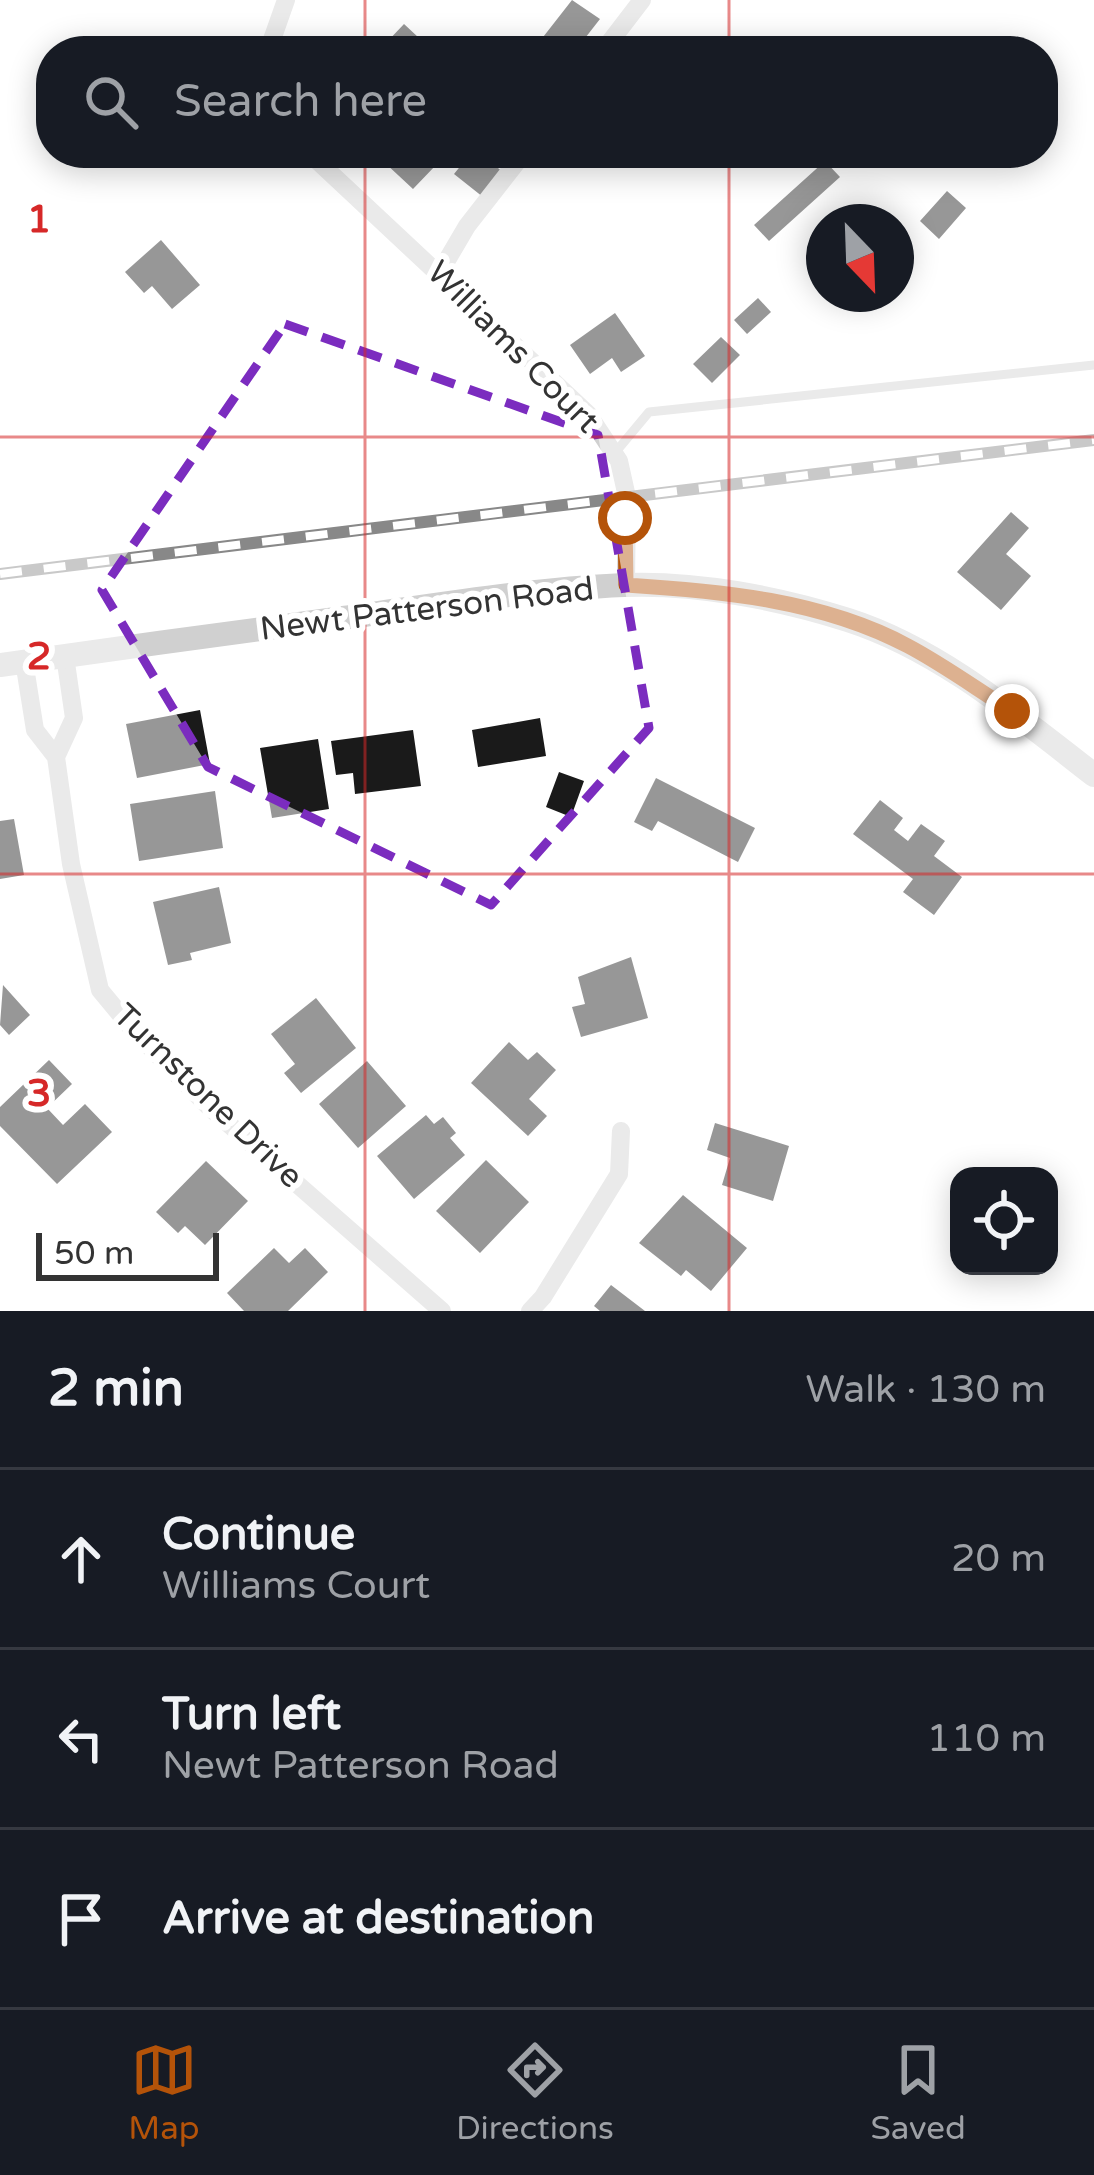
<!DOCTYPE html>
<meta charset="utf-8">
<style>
:root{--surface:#171b24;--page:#242831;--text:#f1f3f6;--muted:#9ea1a6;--line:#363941;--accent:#b45309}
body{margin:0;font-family:"Varela Round",sans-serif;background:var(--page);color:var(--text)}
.controls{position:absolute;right:36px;bottom:36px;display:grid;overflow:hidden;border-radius:24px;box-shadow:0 6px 30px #0003}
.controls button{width:108px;height:108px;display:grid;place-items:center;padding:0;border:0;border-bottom:3px solid var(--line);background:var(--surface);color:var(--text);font:60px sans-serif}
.compass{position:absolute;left:806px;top:204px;width:108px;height:108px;border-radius:50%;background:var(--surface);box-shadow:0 6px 30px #0003;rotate:157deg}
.scale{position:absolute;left:36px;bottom:30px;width:183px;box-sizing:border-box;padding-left:12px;border:6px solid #333;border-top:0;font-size:33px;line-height:42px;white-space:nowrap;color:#333;-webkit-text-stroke:9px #fff;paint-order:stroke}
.stop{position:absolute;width:36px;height:36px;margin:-27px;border:9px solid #b45309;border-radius:50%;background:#fff}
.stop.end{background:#b45309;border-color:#fff;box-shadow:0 3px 12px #0008}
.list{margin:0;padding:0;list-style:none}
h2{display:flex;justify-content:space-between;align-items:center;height:156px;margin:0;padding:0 48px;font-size:51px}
h2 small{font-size:39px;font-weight:400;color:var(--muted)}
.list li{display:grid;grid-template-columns:78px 1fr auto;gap:36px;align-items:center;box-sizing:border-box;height:180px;padding:0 48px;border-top:3px solid var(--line)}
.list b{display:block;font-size:45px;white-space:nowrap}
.list p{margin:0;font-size:39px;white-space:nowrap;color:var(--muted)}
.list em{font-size:39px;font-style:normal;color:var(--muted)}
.icon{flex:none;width:66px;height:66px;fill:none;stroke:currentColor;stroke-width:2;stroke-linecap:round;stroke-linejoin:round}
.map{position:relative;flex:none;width:1094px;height:1311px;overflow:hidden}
.search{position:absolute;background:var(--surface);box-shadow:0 6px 30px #0003;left:36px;right:36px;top:36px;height:132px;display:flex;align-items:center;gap:30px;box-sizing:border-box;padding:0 42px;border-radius:48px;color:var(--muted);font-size:45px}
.sheet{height:696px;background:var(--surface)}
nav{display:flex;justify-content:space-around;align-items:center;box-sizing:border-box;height:168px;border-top:3px solid var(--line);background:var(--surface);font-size:33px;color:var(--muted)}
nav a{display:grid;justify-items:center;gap:6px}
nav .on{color:var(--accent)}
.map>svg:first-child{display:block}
</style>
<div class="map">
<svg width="1094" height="1311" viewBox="0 0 1094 1311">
<rect width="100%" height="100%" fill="#fff"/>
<path fill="#1a1a1a" d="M572,0l28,19 -25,32h-22l-13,-10z
M404,24l29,27h-38l-9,-8z
M392,153h32l12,12 -23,24 -29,-27z
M471,153h8l24,19 -20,25 -29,-23z
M825,161l15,16 -71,64 -15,-16z
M947,191l19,17 -27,31 -19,-18z
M161,240l39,45 -28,24 -20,-23 -8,7 -19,-21z
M758,298l13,14 -24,22 -13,-14z
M615,313l30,43 -24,16 -9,-14 -22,16 -20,-29z
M721,337l19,18 -28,28 -19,-19z
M1011,512l18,16 -23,26 25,22 -30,34 -44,-38z
M200,710l10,54 -73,14 -11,-54z
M540,718l6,38 -68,11 -6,-37z
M413,730l8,56 -66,8 -2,-21 -17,2 -5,-34z
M318,739l11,70 -57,9 -12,-70z
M559,772l25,9 -13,36 -25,-10z
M656,778l99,50 -17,34 -80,-41 -6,10 -18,-9z
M215,791l8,57 -84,13 -9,-57z
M880,800l23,18 -9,12 14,11 13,-17 24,17 -11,15 28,21 -28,38 -31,-23 10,-13 -60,-45z
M14,819l10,56 -24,4v-58z
M219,887l12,56 -41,10 2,7 -24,5 -15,-63z
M631,957l17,61 -67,19 -9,-30 13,-3 -7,-27z
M3,985l27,30 -21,20 -9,-10z
M316,998l40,50 -55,45 -17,-20 11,-9 -24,-30z
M509,1042l19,18 9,-8 19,18 -27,29 18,17 -19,20 -57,-53z
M49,1060l23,24 -25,24 16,17 22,-21 27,28 -55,52 -57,-58v-19z
M367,1061l39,45 -48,42 -39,-44z
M426,1115l8,9 9,-7 13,16 -6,5 15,17 -51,44 -37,-43z
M715,1123l74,23 -16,55 -51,-16 8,-27 -23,-8z
M486,1160l43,42 -49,51 -44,-42z
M206,1161l42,40 -43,44 -20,-19 -7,7 -22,-21z
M683,1195l64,53 -36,43 -25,-21 -5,6 -42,-33z
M274,1248l15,15 16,-15 23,24 -40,39h-44l-17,-18z
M611,1285l34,26h-45l-6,-5z"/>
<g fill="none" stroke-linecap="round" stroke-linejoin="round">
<path stroke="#d0d0d0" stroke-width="9" d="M614,454l35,-42 445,-47"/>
<path stroke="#d0d0d0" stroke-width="18" d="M268,51l18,-51
M603,51l39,-51
M309,153l279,261 31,47 8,36 -1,88
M440,272l27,-46 57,-73
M24,661l11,69 21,27 15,107 29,126 34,41 73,74 235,206
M56,757l18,-39 -9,-62
M530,1311l13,-14 76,-123 2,-43"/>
<path stroke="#d0d0d0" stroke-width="24" d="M0,665c114,-16 229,-32 343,-47 93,-13 188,-29 281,-33 72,-3 155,13 224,35 91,29 171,97 246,155"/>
<g stroke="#888" stroke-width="12">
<path id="rail" d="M0,574l1094,-134"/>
</g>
<use href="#rail" stroke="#fff" stroke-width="8" stroke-dasharray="22" stroke-linecap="butt"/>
</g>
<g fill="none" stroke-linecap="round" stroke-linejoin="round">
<path stroke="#b45309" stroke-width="15" d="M625,518l1,67c95,6 196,15 282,61 36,19 70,44 104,65"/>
</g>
<path d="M0 0H1094V1311H0ZM285,324l313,111 51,293 -158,177 -283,-138 -106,-177z" fill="#fff" fill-opacity=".55" fill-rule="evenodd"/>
<path fill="none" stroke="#7b2cbf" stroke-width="9" stroke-dasharray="24 15" stroke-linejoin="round" d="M285,324l313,111 51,293 -158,177 -283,-138 -106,-177z"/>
<path fill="none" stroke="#d62828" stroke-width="3" stroke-opacity="0.55" d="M365,0v51M729,0v51M365,153v1158M729,153v1158M0,437h1094M0,874h1094"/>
<g text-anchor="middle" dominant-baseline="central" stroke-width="12" stroke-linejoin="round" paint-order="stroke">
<g font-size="33" fill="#333" stroke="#fff">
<text transform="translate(513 347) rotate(45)">Williams Court</text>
<text transform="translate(427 609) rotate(-7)">Newt Patterson Road</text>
<text transform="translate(208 1096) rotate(44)">Turnstone Drive</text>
</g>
</g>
<g font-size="39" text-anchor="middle" font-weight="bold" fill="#d62828" stroke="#fff" stroke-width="12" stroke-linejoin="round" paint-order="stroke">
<text x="39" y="232">1</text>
<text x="39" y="669">2</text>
<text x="39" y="1106">3</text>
</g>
</svg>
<div class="controls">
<button><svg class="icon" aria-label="locate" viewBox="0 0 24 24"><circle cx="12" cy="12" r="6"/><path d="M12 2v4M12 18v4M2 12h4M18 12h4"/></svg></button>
</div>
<svg class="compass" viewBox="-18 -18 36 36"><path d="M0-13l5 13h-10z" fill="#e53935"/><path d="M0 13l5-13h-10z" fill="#9ea1a6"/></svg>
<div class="scale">50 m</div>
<div class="stop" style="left:625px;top:518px"></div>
<div class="stop end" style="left:1012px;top:711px"></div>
<div class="search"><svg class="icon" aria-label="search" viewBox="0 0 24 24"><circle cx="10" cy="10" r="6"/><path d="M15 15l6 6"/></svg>Search here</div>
</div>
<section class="sheet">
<h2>2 min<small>Walk · 130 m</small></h2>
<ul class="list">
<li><svg class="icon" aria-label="ahead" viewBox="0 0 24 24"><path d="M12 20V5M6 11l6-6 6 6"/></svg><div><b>Continue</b><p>Williams Court</p></div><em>20 m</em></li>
<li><svg class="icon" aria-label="left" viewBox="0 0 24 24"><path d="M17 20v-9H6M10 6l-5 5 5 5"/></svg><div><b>Turn left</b><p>Newt Patterson Road</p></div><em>110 m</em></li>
<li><svg class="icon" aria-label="arrive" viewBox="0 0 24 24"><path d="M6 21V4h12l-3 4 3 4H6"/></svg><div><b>Arrive at destination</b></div></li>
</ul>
</section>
<nav>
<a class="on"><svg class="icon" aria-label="map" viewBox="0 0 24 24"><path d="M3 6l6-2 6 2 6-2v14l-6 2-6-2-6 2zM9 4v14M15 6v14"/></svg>Map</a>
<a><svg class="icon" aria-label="directions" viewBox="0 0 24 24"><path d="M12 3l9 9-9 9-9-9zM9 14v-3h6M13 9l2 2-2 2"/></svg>Directions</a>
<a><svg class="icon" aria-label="saved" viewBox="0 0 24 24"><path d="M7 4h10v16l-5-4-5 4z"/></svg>Saved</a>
</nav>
